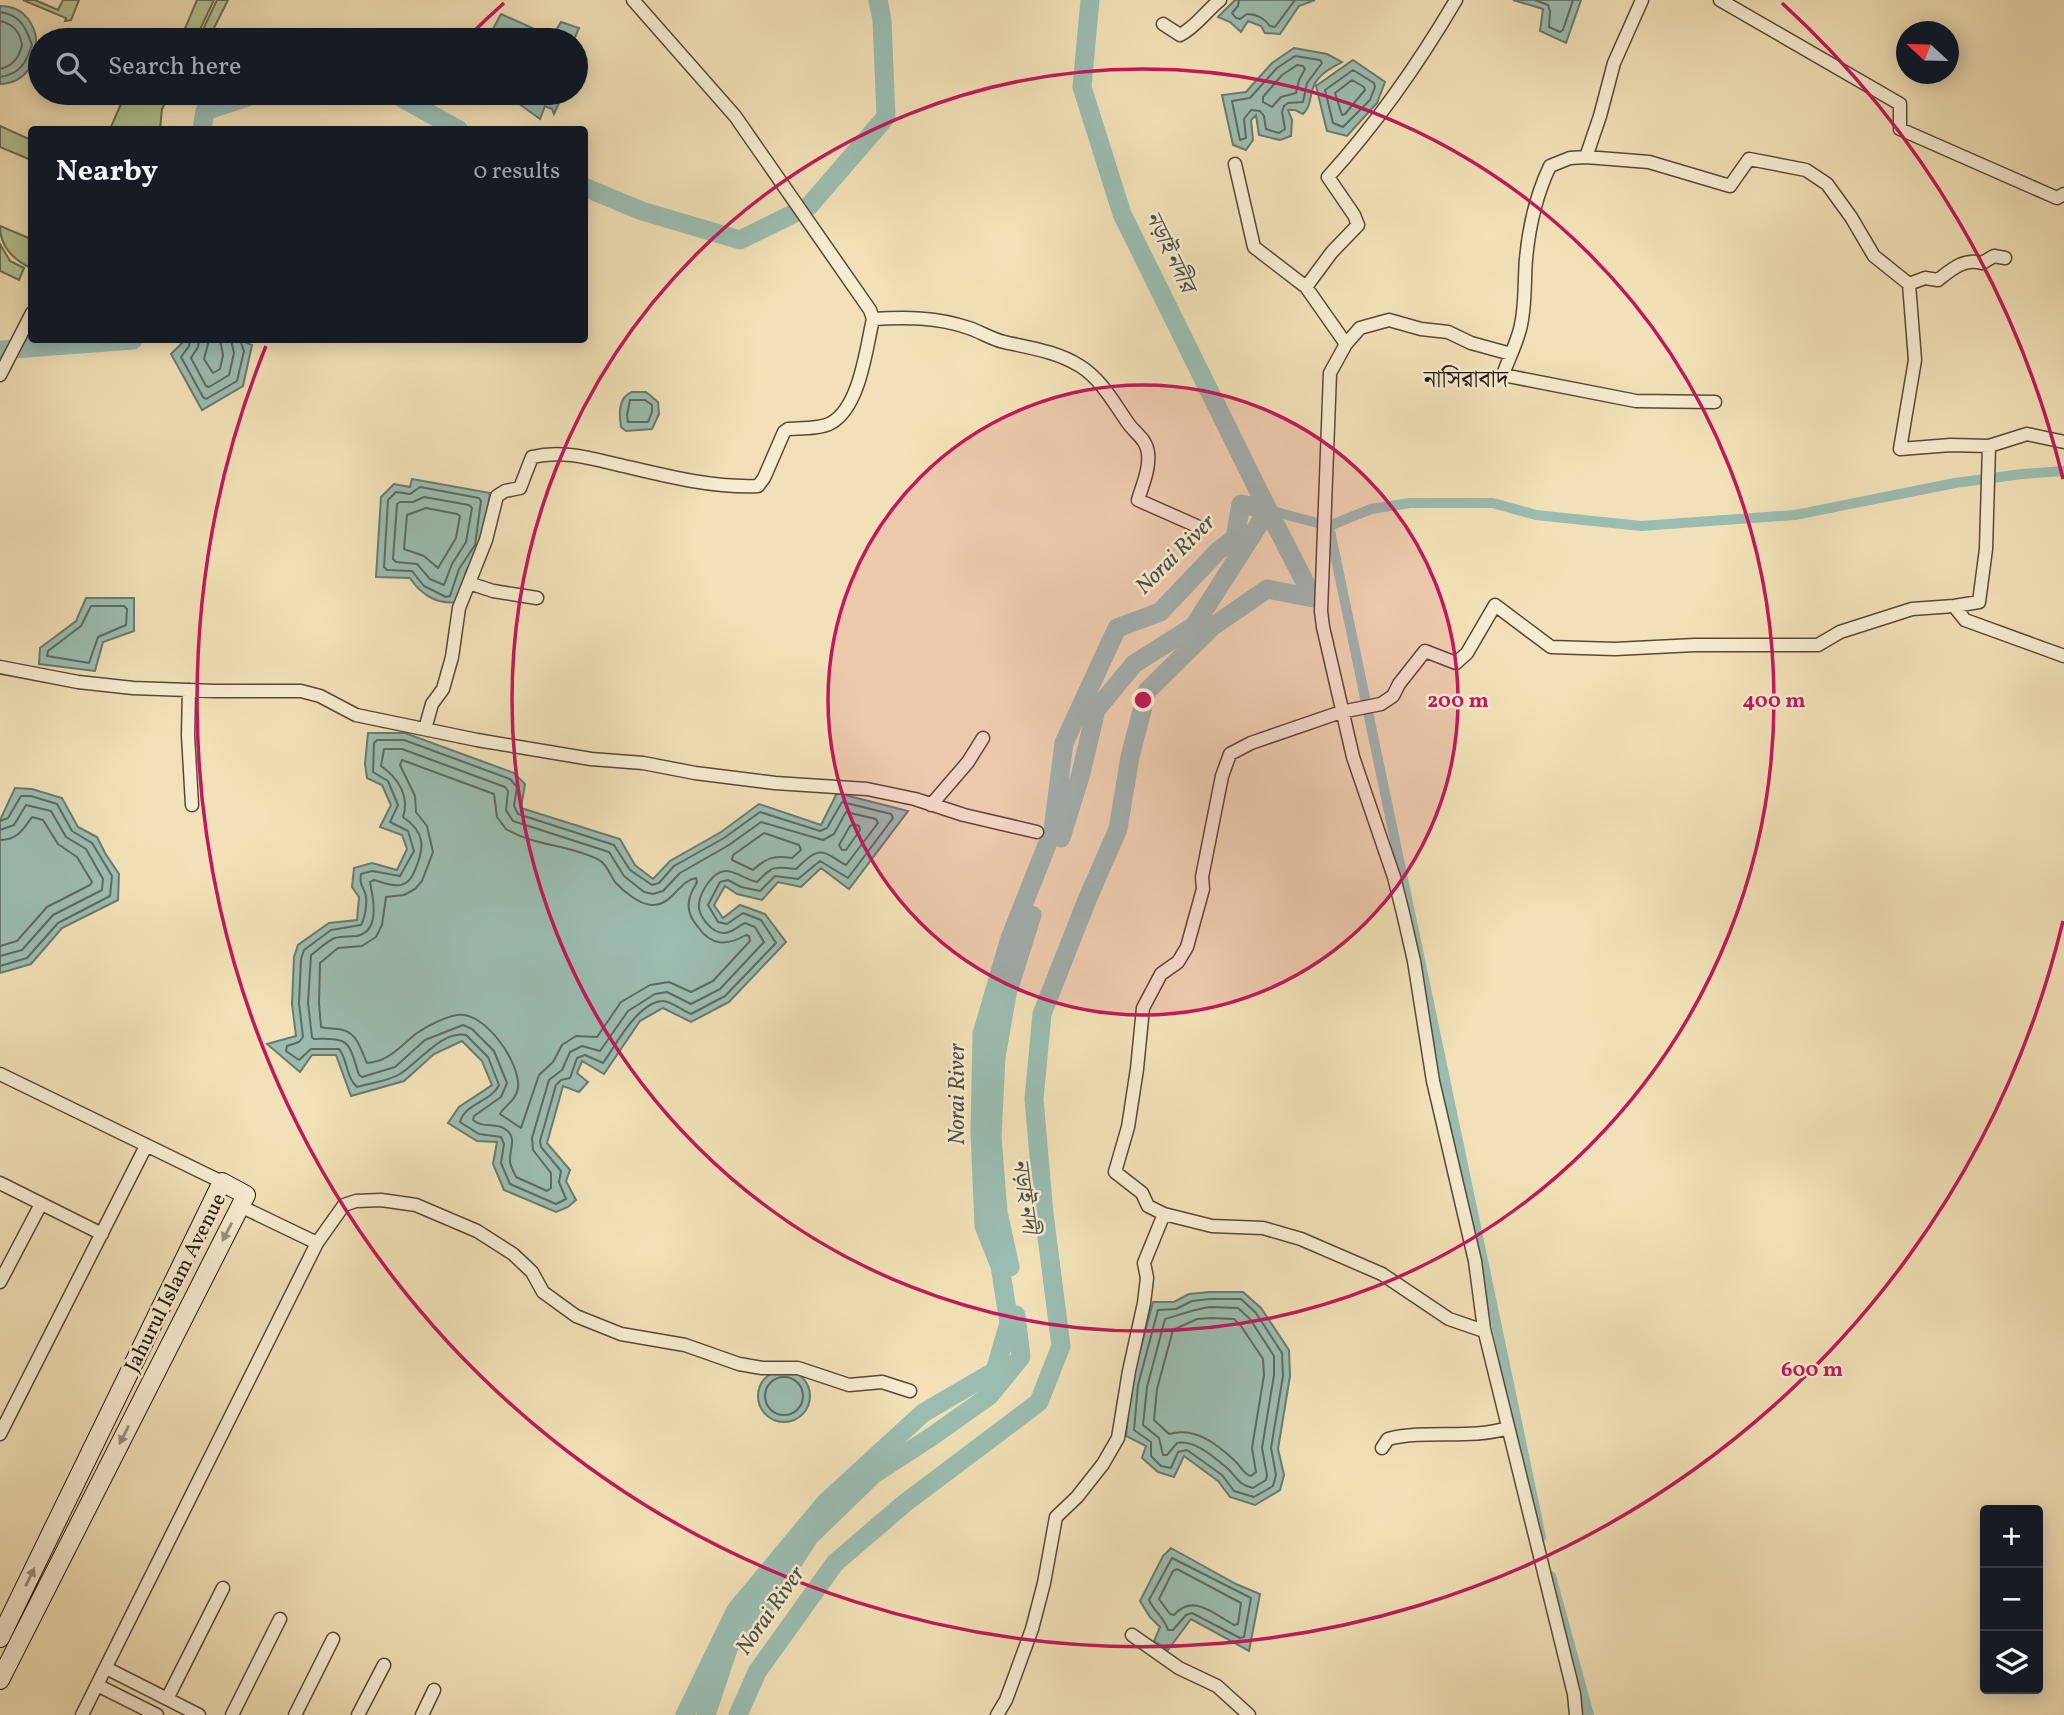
<!DOCTYPE html>
<meta charset="utf-8">
<style>
:root{--surface:#171b24;--page:#20242c;--text:#f1f3f6;--muted:#9ea1a6;--line:#363941}
body{margin:0;font-family:Vollkorn,"Noto Serif Bengali",serif;background:var(--page);color:var(--text)}
.controls{position:absolute;right:21px;bottom:21px;display:grid;overflow:hidden;border-radius:7px;box-shadow:0 4px 18px #0003}
.controls button{width:63px;height:63px;display:grid;place-items:center;padding:0;border:0;border-bottom:2px solid var(--line);background:var(--surface);color:var(--text);font:35px sans-serif}
.compass{position:absolute;left:1896px;top:21px;width:63px;height:63px;border-radius:50%;background:var(--surface);box-shadow:0 4px 18px #0003;rotate:292deg}
.list{margin:0;padding:0;list-style:none}
h2{display:flex;justify-content:space-between;align-items:center;height:91px;margin:0;padding:0 28px;font-size:30px}
h2 small{font-size:23px;font-weight:400;color:var(--muted)}
.icon{flex:none;width:38px;height:38px;fill:none;stroke:currentColor;stroke-width:2;stroke-linecap:round;stroke-linejoin:round}
.map{position:relative;flex:none;width:2064px;height:1715px;overflow:hidden}
.search{position:absolute;background:var(--surface);box-shadow:0 4px 18px #0003;left:28px;top:28px;width:560px;height:77px;display:flex;align-items:center;gap:18px;box-sizing:border-box;padding:0 24px;border-radius:38px;color:var(--muted);font-size:26px}
.panel{position:absolute;background:var(--surface);box-shadow:0 4px 18px #0003;left:28px;top:126px;width:560px;height:217px;border-radius:7px}
.map>svg:first-child{display:block}
</style>
<div class="map">
<svg width="2064" height="1715" viewBox="0 0 2064 1715">
<rect width="100%" height="100%" fill="#f2e1b8"/>
<filter id="stains"><feTurbulence type="fractalNoise" baseFrequency=".00286" numOctaves="4"/><feColorMatrix values="0 0 0 0 .2 0 0 0 0 .09 0 0 0 0 .02 0 0 0 .5 -.17"/></filter>
<radialGradient id="worn" r=".72"><stop offset=".6" stop-color="#630" stop-opacity="0"/><stop offset="1" stop-color="#630" stop-opacity=".3"/></radialGradient>
<path fill="#b5c493" stroke="#6c6d51" stroke-width="2" d="M23,0h12l23,10 5,-10h16l-8,20 -6,1 1,-3z
M197,0h17l-19,40h-15z
M217,0h11l-20,40h-10z
M134,93l20,8 3,-8h13l-8,16 -2,20h-50l14,-32z
M0,126l31,14v20l-31,-13z
M0,226l31,13v29c-18,-8 -31,-22 -31,-42z
M0,244l10,17 14,7 -5,12 -19,-9z"/>
<path fill="#9bbdb1" stroke="#6b7a70" stroke-width="2" d="M1235,0h80l-16,6 -19,28 -15,-1 -4,-7 -13,-5 -7,11 -11,-10 -12,-5z
M1513,0h68l-15,43 -26,-12 3,-22z
M0,6c49,0 48,77 0,78z
M501,14l51,23 9,-15 18,6 -5,12h-87z
M1294,48l33,6 15,8c-12,7 -24,12 -29,26 -4,11 -2,18 -10,26l-8,-4h-7l4,10 -1,16 -11,4 -21,-5 -3,-20 -5,5 2,20 -7,10 -13,-5 -11,-50 24,-3 26,-29z
M1353,60l32,22 -8,21 -30,33 -20,-5 -11,-45z
M504,93h54l1,10 -5,11 -2,-5 -7,-3 -5,13z
M185,340h55l12,5 -9,41 -41,24 -31,-56z
M632,392h14l12,10 1,12 -7,15 -26,2 -5,-4c-2,-13 -3,-30 11,-35z
M412,479l78,14 -8,54 -16,25 -8,30c-20,3 -37,-7 -48,-24l-34,-1 5,-80 13,-13 16,3z
M86,598h48v33l-31,11 -8,29 -56,-7 1,-16 36,-27z
M368,733h37l109,40 11,11 -4,24 99,31 15,26 18,14 17,-18 51,-29 38,-28 62,21 16,-32 71,18 -59,78 -28,-21 -20,19 -23,-5 -16,18 -25,-6 -12,-8 -11,19 9,13 17,-13 25,9 21,28 -57,60 -38,20 -28,-14 -23,13 -36,53 -22,-13 -5,12 11,9 -9,10 -16,-6 -16,57 23,27 -4,11 10,19 -8,7 -12,5 -52,-22 -11,-26 4,-22 -20,-1 -29,-18 11,-16 33,-22 -10,-24 -20,-20 -28,13 -30,27 -53,15 -15,-41h-24l-12,17 -33,-28 29,-8 -4,-32 2,-47 4,-12 31,-22 28,-3 2,-23 -7,-10 2,-19 18,-5 25,7 10,-21 -5,-14 -22,-8 11,-22 -9,-20 -15,-7 -2,-14z
M15,788l17,1 30,9 16,29 19,10 8,16 14,21 -1,26 -56,28 -31,36 -31,9v-153z
M1210,1292h33l18,16 28,42 1,26 -12,73 6,26 -4,15 -25,15 -25,-8 -12,-16 -34,-25 -10,21 -16,-5 -16,-14 4,-12 -20,-10 5,-52 22,-82h21l15,-8z
M758 1396a26 26 0 1 1 52 0a26 26 0 1 1-52 0Z
M1171,1548l65,36 24,10 -11,57 -58,-32 -23,31 -14,-9 6,-14 -10,-10 -10,-16 23,-45z"/>
<g fill="none" stroke-linecap="round" stroke-linejoin="round">
<path stroke="#5f6a60" stroke-width="2" d="M1239,0l-1,6 -6,7 4,5 4,1 7,-5c10,0 17,4 23,12l5,1 20,-27
M1535,0l13,5 2,6 -1,16 11,5 3,-2 10,-30
M0,12c20,3 26,15 32,33 -6,18 -12,29 -32,32
M0,21c14,3 20,11 22,24 -3,13 -9,21 -22,24
M1295,56l25,4 2,3 -15,20 -4,19 -15,1 -4,3 -2,6 3,17 -6,4 -13,-4 -2,-13 -4,-5 -9,-1 -7,9 2,19 -6,2 -8,-39 18,-3 27,-30z
M1297,65l6,1 2,3 -6,11 -3,13 -15,4 -9,10 -9,-5v-5l19,-22z
M1353,70l21,13 1,4 -5,13 -27,27 -10,-4 -8,-33z
M1352,80l12,7 1,3 -20,24 -3,1 -7,-22z
M190,340l-1,6 -8,11 22,40 3,2 31,-18 7,-30 -4,-11
M199,340l-1,7 -7,11 15,28 3,1 20,-12 5,-22 -3,-13
M209,340l-5,19 9,14 7,-4 3,-14 -3,-15
M630,400h15l7,5v7l-4,10h-20l-1,-7z
M420,487l59,11 2,3 -6,44 -16,24 -9,27 -4,1 -22,-11 -12,-15 -25,-1 -3,-3 4,-67 8,-8 14,2z
M424,497l45,8 3,3 -6,34 -14,22 -8,21 -14,-6 -13,-15 -21,-2 -3,-3 4,-55 3,-2h13z
M426,508l31,6 3,2 -4,22 -18,30 -14,-12 -20,-7 3,-34z
M124,606l3,3 -1,16 -28,12 -9,26 -42,-7 1,-5 33,-25 10,-20z
M377,740h27l106,39 7,8 -3,19 4,8 96,31 16,25 22,15 7,-2 15,-17 50,-28 36,-26 60,19 7,-3 15,-26 49,12 2,4 -45,60 -28,-17 -22,18 -23,-3 -15,15 -19,-4 -13,-7 -8,2 -12,23 10,17 9,2 16,-11 18,7 15,23 -51,53 -34,18c-8,-3 -21,-14 -29,-13 -25,2 -46,44 -59,62l-18,-8 -8,3 -7,20 -9,2 -5,5 -16,56 1,6 20,24 -2,11 7,17 -10,5 -46,-20 -9,-21 3,-19 -3,-7 -22,-3 -19,-12c5,-19 31,-20 39,-37l-11,-28 -22,-22c-24,-5 -48,28 -66,39 -11,7 -30,9 -43,13 -11,-9 -9,-27 -18,-38h-28l-12,11 -13,-9 1,-5 12,-4 4,-5 -4,-34 2,-44 3,-9 27,-20 30,-5c4,-7 6,-20 5,-29 -2,-10 -7,-9 -5,-22l11,-3 28,5 14,-25 -6,-20 -18,-9 8,-17 -10,-24 -15,-9 1,-29z
M384,749h18l103,38 3,4 -2,19 7,11 96,31 15,24 20,16 9,2 10,-3 17,-18 49,-28 32,-23 62,18 11,-6 12,-22 30,7 2,4 -32,42c-5,-2 -9,-6 -15,-9 -15,-10 -25,4 -35,13 -23,-3 -23,-3 -39,13 -11,-2 -21,-11 -31,-11 -13,0 -25,20 -27,32 -2,12 13,31 26,30 8,-1 13,-7 20,-10l10,4 9,15 -44,47 -29,15 -24,-12 -12,2 -27,17 -28,40 -18,-5 -12,6 -8,18 -13,10 -17,58 1,12 18,23v15l-4,3 -31,-14c-2,-5 -6,-11 -6,-16 -1,-12 8,-23 -5,-32 -10,-7 -21,0 -32,-9l1,-4 27,-19 6,-14 -13,-32 -22,-22 -9,-4 -38,15 -30,27 -33,10 -3,-2c-11,-34 -8,-37 -45,-36l-2,-2 -4,-34 3,-48c7,-5 16,-14 24,-17 6,-2 15,-1 22,-2 24,-5 16,-39 13,-54l4,-2c8,2 18,7 27,5 8,-2 11,-8 14,-15 10,-23 10,-38 -12,-53 7,-21 -5,-39 -22,-51z
M402,760l92,34 3,23 9,12c28,17 65,16 93,31 8,4 11,15 16,22 8,9 24,22 36,23 22,1 27,-24 45,-27l1,4c-3,6 -8,13 -8,20 -2,10 3,18 9,25 13,19 29,19 48,8l3,1 1,5 -37,40 -22,11 -22,-10 -19,3 -29,17 -24,35 -21,-1 -14,9 -9,17 -14,13 -18,53 -21,-14c5,-9 16,-13 18,-26 3,-25 -34,-78 -61,-73 -12,2 -30,11 -40,18 -17,13 -27,28 -50,30 -7,-14 -9,-32 -29,-34 -6,-1 -11,0 -17,-2l-2,-24 1,-40 18,-15 24,-2 14,-9 6,-12 4,-28 18,-2 11,-6 7,-8 11,-29 -6,-26 -11,-14 -1,-16 -15,-31z
M0,821l8,-3 13,-22h10l26,8 15,27 20,12 20,33 -2,20 -52,27 -31,35 -27,8
M854,824l5,2 1,4 -14,20h-4l-3,-5 11,-19z
M0,830l14,-5 12,-20 25,6 15,26 20,12 17,30 -1,11 -49,25 -31,35 -22,6
M764,833l35,12 2,5 -9,8c-18,-3 -26,0 -39,12l-21,-10 1,-5z
M0,840c17,0 23,-10 32,-23l11,3 15,24 19,13 15,25 -2,3 -43,22 -30,34 -17,5
M1210,1299h31l15,14 26,40 1,23 -12,72 5,27 -3,11 -19,11 -20,-6 -12,-16 -35,-25 -9,2 -7,16 -10,-2 -10,-10v-14l-17,-12 4,-45 20,-75 18,-1 16,-8z
M1210,1307l28,1 12,11 24,37v19l-12,73 5,27 -1,5 -13,8c-15,-3 -16,-11 -26,-20 -13,-11 -33,-29 -50,-25l-10,12h-4l-4,-17 -16,-13 4,-38 18,-68c14,-4 30,-10 45,-12z
M1211,1318l23,1 7,7 22,33 1,16 -12,73 4,24 -5,4c-8,-2 -9,-9 -16,-15 -19,-18 -40,-34 -66,-27l-15,-14 3,-31 16,-59 24,-11z
M765 1396a19 19 0 1 1 38 0a19 19 0 1 1-38 0Z
M1172,1558l79,40 -7,39 -4,1 -48,-25 -6,2 -13,15h-5c-3,-11 -14,-19 -19,-30z
M1177,1569l64,34 -3,21 -4,1c-20,-11 -41,-32 -60,-10l-4,-1 -11,-15 14,-28z"/>
<path stroke="#9bbdb1" stroke-width="10" d="M1268,510l61,16 42,-17 39,-6h83l43,12 105,11 154,-11 160,-32 67,-9 42,-3
M1329,526l212,1011
M1551,1576l38,139"/>
<path stroke="#9bbdb1" stroke-width="19" d="M393,93l66,37
M202,130l3,-19 55,-18
M584,187l58,24 98,29 69,-34 77,-89 -4,-97 -4,-20
M0,350l133,-10
M1061,838l20,-65 15,-63 38,-46 60,-38 74,-116 -146,-296 -40,-127 8,-87
M1010,1267l-12,-55 -6,-75 4,-80 11,-63 25,-79
M685,1715l51,-105 89,-107 98,-90 72,-42 14,-48 -9,-57 -16,-40 -4,-94 2,-98 28,-96 43,-108 11,-87 53,-115 43,-16 58,-61 17,-13 6,-34 27,6 45,88 -46,-9 -55,38 -65,64 -17,66 -12,72 -31,71 -45,114 -8,85 10,115 17,132 -22,56 -134,101 -70,60 -78,109 -19,43
M706,1715l23,-69 37,-42 43,-67 65,-63 57,-37 58,-41 32,-39 -5,-42"/>
<g stroke="#574939" stroke-width="15">
<path id="street" d="M633,0l102,116 135,194 3,9c33,-2 64,-2 96,9 12,4 22,11 35,14 26,6 52,9 76,24 21,13 34,37 48,57 7,10 19,17 20,30 2,16 -6,33 -10,47l61,27
M1642,0l-28,63 -14,53 -14,41 -16,1 -20,8c-14,29 -21,61 -24,93 -2,23 0,48 -6,70 -4,16 -12,31 -17,46l133,26 79,1
M1720,0l180,104v25l157,69 7,-4
M1163,24l17,11c16,-8 26,-24 40,-35
M1586,157l63,5 81,24 19,-27 57,11 21,14 24,33 23,39 35,28 6,76 -15,89 51,-4 38,1 -3,103 -7,53 -25,4 11,14 99,36
M1235,164l19,83 52,40
M1909,284l16,-6 13,2c14,-11 26,-22 44,-17l12,-7 11,2
M1346,344l-40,-57 26,-35 26,-27 -4,-10 -26,-38c49,-54 91,-114 128,-177
M1511,354l-40,-11 -23,-11 -27,-3 -32,-9 -29,8 -14,16 -16,29 -9,238 2,16 30,130 41,120 9,36 11,48 19,120 42,180 9,68 90,365 2,21
M0,375l32,-62
M1989,446l38,-12 37,8
M469,583l24,8 44,7
M0,667l78,15 55,6 82,3h86l19,5 36,19 121,25 114,19 52,4 52,10 80,10 92,6 48,10 49,16 73,17
M189,690l-1,45 4,70
M425,729l7,-25 11,-15 9,-32 7,-49 27,-68 11,-44 8,-5 15,-3 12,-31c33,-8 64,3 96,10 42,10 87,21 130,19l6,-8 20,-46 4,-3c12,-1 32,0 43,-6 29,-16 35,-74 42,-104
M931,805l37,-43 15,-24
M0,1074l222,108
M0,1183l102,51
M240,1206l77,37
M1164,1214l48,12 51,2 38,11 81,35 67,45 35,12
M0,1282l41,-78
M0,1434l146,-288
M1382,1448l6,-9c40,-10 81,1 120,-11
M1132,1635l47,33 38,18 32,29
M106,1668l93,47
M97,1685l60,30
M167,1699l56,-111
M82,1715l235,-472 27,-38 12,-4 25,-1 35,5 61,26 36,23 19,18 11,20 33,24 45,18 64,11 54,19 23,4h36l51,17 33,-3 28,9
M232,1715l48,-96
M295,1715l38,-76
M358,1715l26,-50
M422,1715l12,-25
M997,1715l9,-15 26,-71 12,-46 12,-66 21,-20 26,-33 15,-26 11,-67 15,-68 3,-25 -3,-15 20,-49 -16,-8 -6,-13 -27,-21 13,-45 9,-58 6,-61 18,-34 17,-12 9,-15 16,-58 -1,-12 20,-101 8,-22 21,-11 90,-31 40,-8 12,-8 6,-12 26,-33 31,12 11,-10 28,-48 56,42 64,2 80,-4h123l22,-13 72,-23 42,-3"/>
</g>
<g stroke="#23160f" stroke-width="20">
<path id="secondary" d="M0,1638l222,-456 24,13 -246,485"/>
</g>
<use href="#street" stroke="#f7ecd1" stroke-width="12"/>
<use href="#secondary" stroke="#f7ecd1" stroke-width="18"/>
</g>
<defs><path id="oneway-solid" d="M-6-.8H1V-3.2L6.5 0L1 3.2V.8H-6Z" transform="scale(1.75)"/></defs>
<g fill="#988c7a">
<use href="#oneway-solid" transform="translate(227 1232) rotate(117)"/>
<use href="#oneway-solid" transform="translate(124 1435) rotate(117)"/>
<use href="#oneway-solid" transform="translate(30 1577) rotate(-64)"/>
</g>
<circle cx="1143" cy="700" r="315" fill="#c2185b" fill-opacity=".12"/>
<g fill="none" stroke="#c2185b" stroke-width="3.5">
<circle cx="1143" cy="700" r="315"/>
<circle cx="1143" cy="700" r="631"/>
<path d="M2063 921A946 946 0 1 1 266 346M468 37A946 946 0 0 1 504 3M1782 3A946 946 0 0 1 2063 479"/>
</g>
<g text-anchor="middle" dominant-baseline="central" stroke-width="5" stroke-linejoin="round" paint-order="stroke">
<g font-size="21" fill="#23160f" stroke="#f7ecd1">
<text transform="translate(176 1283) rotate(-63)">Jahurul Islam Avenue</text>
</g>
<g font-size="23" font-style="italic" fill="#4d5048" stroke="#f7ecd1">
<text transform="translate(1169 252) rotate(64)">নড়াই নদীর</text>
<text transform="translate(1176 555) rotate(-45)">Norai River</text>
<text transform="translate(958 1094) rotate(-90)">Norai River</text>
<text transform="translate(1024 1196) rotate(82)">নড়াই নদী</text>
<text transform="translate(771 1611) rotate(-55)">Norai River</text>
</g>
<g font-size="24" fill="#23160f" stroke="#f7ecd1">
<text x="1466" y="381">নাসিরাবাদ</text>
</g>
</g>
<circle cx="1143" cy="700" r="10" fill="#c2185b" stroke="#f7ecd1" stroke-width="3.5"/>
<g font-size="21" text-anchor="middle" font-weight="bold" fill="#c2185b" stroke="#f7ecd1" stroke-width="5" stroke-linejoin="round" paint-order="stroke">
<text x="1458" y="707">200 m</text>
<text x="1774" y="707">400 m</text>
<text x="1812" y="1376">600 m</text>
</g>
<rect width="100%" height="100%" filter="url(#stains)"/>
<rect width="100%" height="100%" fill="url(#worn)"/>
</svg>
<div class="controls">
<button>+</button>
<button>−</button>
<button><svg class="icon" aria-label="layers" viewBox="0 0 24 24"><path d="M12 4l9 5-9 5-9-5zM3 14l9 5 9-5"/></svg></button>
</div>
<svg class="compass" viewBox="-18 -18 36 36"><path d="M0-13l5 13h-10z" fill="#e53935"/><path d="M0 13l5-13h-10z" fill="#9ea1a6"/></svg>
<div class="search"><svg class="icon" aria-label="search" viewBox="0 0 24 24"><circle cx="10" cy="10" r="6"/><path d="M15 15l6 6"/></svg>Search here</div>
<section class="panel">
<h2>Nearby<small>0 results</small></h2>
<ul class="list">
</ul>
</section>
</div>
